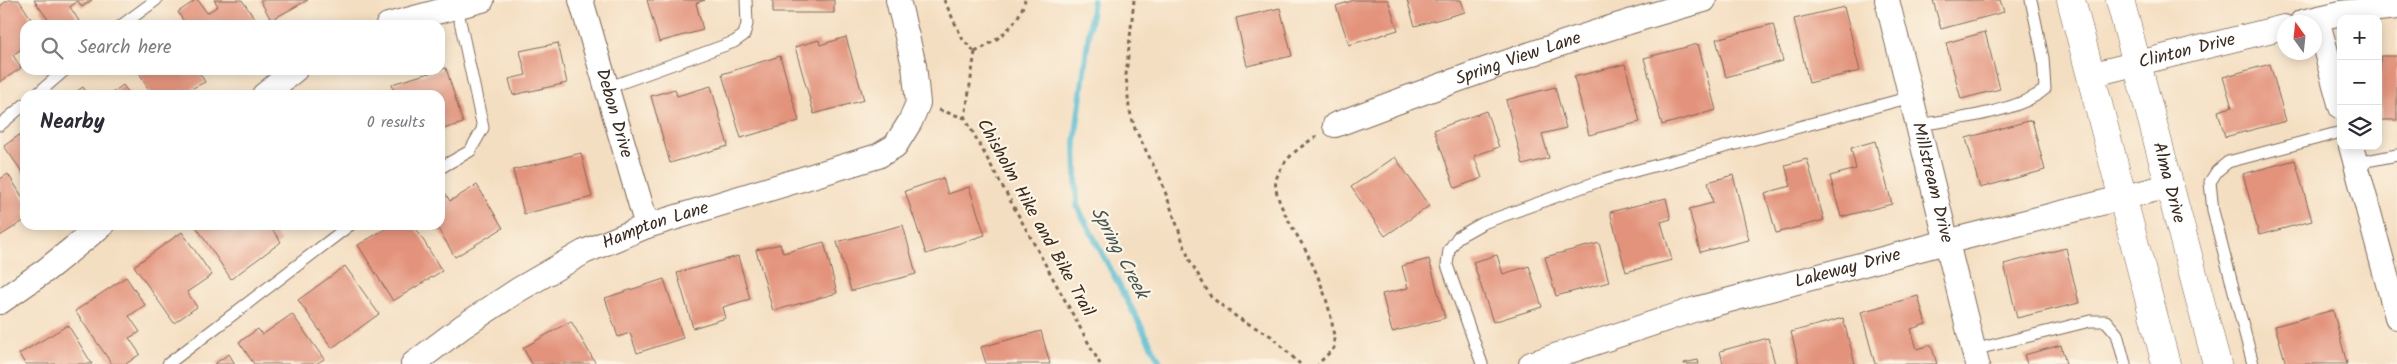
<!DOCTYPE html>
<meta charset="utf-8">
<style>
:root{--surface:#fff;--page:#f7f7f7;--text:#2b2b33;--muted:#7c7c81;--line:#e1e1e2}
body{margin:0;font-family:Kalam,sans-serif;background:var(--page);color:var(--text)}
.controls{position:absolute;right:15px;top:15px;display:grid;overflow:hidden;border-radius:10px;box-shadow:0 2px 12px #0003}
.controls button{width:45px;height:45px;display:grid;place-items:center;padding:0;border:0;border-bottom:1px solid var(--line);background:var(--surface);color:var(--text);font:25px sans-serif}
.compass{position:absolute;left:2277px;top:15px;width:45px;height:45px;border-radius:50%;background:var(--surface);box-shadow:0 2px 12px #0003;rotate:345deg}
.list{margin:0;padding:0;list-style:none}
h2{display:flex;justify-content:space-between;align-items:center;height:65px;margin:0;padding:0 20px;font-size:21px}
h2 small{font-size:16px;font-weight:400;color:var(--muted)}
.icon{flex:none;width:28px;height:28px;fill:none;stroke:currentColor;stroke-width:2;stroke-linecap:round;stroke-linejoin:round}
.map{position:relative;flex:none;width:2397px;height:364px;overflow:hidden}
.search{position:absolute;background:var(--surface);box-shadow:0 2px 12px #0003;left:20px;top:20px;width:425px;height:55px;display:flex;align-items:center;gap:12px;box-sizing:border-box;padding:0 18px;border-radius:15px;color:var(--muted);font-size:19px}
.panel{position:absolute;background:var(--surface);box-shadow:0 2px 12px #0003;left:20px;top:90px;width:425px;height:140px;border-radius:15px}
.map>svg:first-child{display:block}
</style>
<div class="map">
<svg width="2397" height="364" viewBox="0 0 2397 364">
<rect width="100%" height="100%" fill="#fcf5e5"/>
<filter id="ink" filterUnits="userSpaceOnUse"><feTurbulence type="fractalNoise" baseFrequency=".02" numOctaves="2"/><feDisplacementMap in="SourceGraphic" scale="10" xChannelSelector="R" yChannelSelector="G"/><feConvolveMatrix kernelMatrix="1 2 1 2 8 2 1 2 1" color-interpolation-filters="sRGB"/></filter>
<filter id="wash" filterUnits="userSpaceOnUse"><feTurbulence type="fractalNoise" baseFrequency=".0096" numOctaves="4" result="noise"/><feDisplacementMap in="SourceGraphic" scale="20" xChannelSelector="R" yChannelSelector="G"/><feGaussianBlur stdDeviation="1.12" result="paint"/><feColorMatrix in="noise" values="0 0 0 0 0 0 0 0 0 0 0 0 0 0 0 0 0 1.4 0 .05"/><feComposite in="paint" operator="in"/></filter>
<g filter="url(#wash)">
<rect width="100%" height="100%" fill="#f4dec1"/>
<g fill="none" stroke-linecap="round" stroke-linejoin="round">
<path stroke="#56bed4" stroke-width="6" d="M1093,0l-18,142 2,64 84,158"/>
</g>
<g id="blocks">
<path fill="#e3937b" d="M8,0h11l16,25h-10v30l-4,-6 -8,6 8,13 -21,14v-76z
M34,0h58l-10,7 -4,-6 -8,6 9,14 -6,4h-21z
M196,0h2l9,13 11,-7 -4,-6h28l17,25h-73l-8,-13z
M260,0h48l-37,20z
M647,0h58l-9,3 7,27 -44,12z
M773,0h61v13h-61z
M1354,0h34l10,30 -49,15 -13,-39z
M1407,0h54l4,12 -50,14z
M1933,0h67l4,12 -63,17z
M1844,7l16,64 -51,12 -15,-64z
M1280,8l12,48 -45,10 -11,-48z
M1773,24l10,37 -57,16 -10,-38z
M1985,32l15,57 -39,10 -15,-56z
M846,37l18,63 -50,14 -19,-67 24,-7 1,5z
M558,43l9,40 -54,12 -4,-16 17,-4 -6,-24z
M1698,44l18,66 -54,15 -18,-67z
M780,56l19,65 -58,17 -19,-64z
M2380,56h17v64h-16z
M1625,64l15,58 -51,13 -15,-58z
M2270,64l16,57 -61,16 -7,-26 14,-4 -9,-30z
M446,68l17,55 -23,7v-35h-45l-3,-11z
M144,70h54l7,12 -26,13h-28l-12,-23z
M123,85l7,10h-21z
M711,86l17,60 -58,17 -19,-67 24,-7 2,7z
M83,87l5,8h-17z
M1555,87l11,41 -24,6 7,24 -26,7 -17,-65z
M1486,111l13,36 -25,9 8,22 -27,10 -21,-58z
M2032,120l13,50 -65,18 -14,-50z
M25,131v45l-21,-30z
M1875,141l17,63 -51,13 -11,-41 26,-7 -5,-21z
M581,153l11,44 -68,17 -11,-44z
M1395,157l34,49 -44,30 -34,-49z
M1807,159l17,61 -48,13 -11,-40 26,-7 -6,-21z
M2295,160l17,61 -53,14 -16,-61z
M8,174l17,27v19l-25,16v-57z
M1733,175l16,65 -49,12 -11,-43 24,-6 -5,-21z
M943,178l5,16 21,-7 16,48 -59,19 -21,-63z
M477,185l26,43 -48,29 -19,-32h4v-34l3,-1 7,11z
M1666,198l5,21 -10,3 11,38 -46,12 -16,-60z
M195,225h74l12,17 -50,37z
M392,225h22l28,46 -49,30 -35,-56z
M903,225l13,49 -65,17 -14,-49z
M182,232l30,43 -25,17 10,15 -23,16 -40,-57z
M824,242l13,51 -64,18 -17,-61 24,-6 3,9z
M1599,243l10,39 -53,14 -11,-39z
M2066,248l13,55 -62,15 -13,-54z
M1497,255l6,19 26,-8 13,41 -49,15 -20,-60z
M738,256l12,43 -27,8 3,11 -33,10 -16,-55z
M1429,259l16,59 -53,14 -10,-38 26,-6 -6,-22z
M345,266l34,48 -47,34 -34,-48z
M126,277l19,28 -16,11 11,16 -11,6 11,16 -14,10h-14l-37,-53z
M664,279l19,59 -46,15 -7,-20 -12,4 -13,-39z
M1918,296l8,28 -15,5 6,20 14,-4 6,19h-62l-14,-52z
M2333,310l14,54h-61l-11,-38z
M292,314l32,45 -8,5h-62l-15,-22 19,-13 4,6z
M1843,318l12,46h-56l-8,-32z
M571,321l25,43h-64l-9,-16z
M68,325l24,39h-67l-6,-10z
M1041,331l9,33h-64l-5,-17z
M1768,338l7,26h-52l-3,-13z
M2061,345l5,19h-39l-3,-9z
M229,354l6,10h-21z
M1698,360l1,4h-15v-1z"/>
</g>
</g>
<g filter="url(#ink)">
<use href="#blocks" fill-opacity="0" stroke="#7c6957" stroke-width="1"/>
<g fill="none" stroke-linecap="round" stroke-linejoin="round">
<g stroke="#7c6957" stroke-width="13">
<path id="service" d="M122,25l34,-25
M607,88l127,-46 10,-7 3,-11 -1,-24
M36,95l29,-25
M0,125l25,-21
M1917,125c34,-5 102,-13 128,-36l-2,-31 -12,-58
M2356,163l41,-8
M440,168l30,-17 13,-23 -26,-121
M1973,350l117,-29h16l11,13 8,30
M168,364l182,-139
M1482,364l-35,-99 2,-15 9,-13 25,-14 122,-44 306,-82
M2253,364l-40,-153 -3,-29 7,-11 11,-9 113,-30"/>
</g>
<g stroke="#7c6957" stroke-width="26">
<g id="minor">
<path id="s1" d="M581,0l66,226"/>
<path id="s2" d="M1887,0l90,364"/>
<path d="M2317,19l24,88"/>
<path d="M2302,22l39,-9 56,-6"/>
<path d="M388,25l94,-25"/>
<path id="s3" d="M2090,75l194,-48"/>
<path d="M264,95l31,-25"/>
<path id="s4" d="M1335,125c122,-46 243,-90 369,-125"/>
<path d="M2351,146l46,171"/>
<path d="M0,302l46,-32 56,-45"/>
<path id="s5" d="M413,364l49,-37 56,-37 66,-38 63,-26 231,-70 17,-10 15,-24 8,-19 -4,-38 -16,-65"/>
<path id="s6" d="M1531,364l165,-55 250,-67 223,-56"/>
</g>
</g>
<g stroke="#7c6957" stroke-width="29">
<g id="secondary">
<path d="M2071,0l95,364"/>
<path id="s7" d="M2120,0l97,364"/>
</g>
</g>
<path stroke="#7c6957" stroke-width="3" stroke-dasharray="4 4" stroke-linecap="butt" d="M944,0l19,40 12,12
M1134,0l-8,75 3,33 6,21 26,51 28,79 22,38 27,21 33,18 29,28
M975,52l-10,66 135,246
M975,52c23,-12 43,-26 50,-52
M939,110l26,8
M1317,136c-17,11 -35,23 -41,44 -4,19 22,55 31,73 14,28 28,64 27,95l-16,16"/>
<use href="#service" stroke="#fff" stroke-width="11"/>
<use href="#minor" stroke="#fff" stroke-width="24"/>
<use href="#secondary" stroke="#fff" stroke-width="28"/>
</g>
</g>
<g text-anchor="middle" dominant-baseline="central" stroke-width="4.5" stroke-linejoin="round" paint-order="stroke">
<g font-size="18" fill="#3b2a1e" stroke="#fcf5e5">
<text stroke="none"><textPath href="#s3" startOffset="100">Clinton Drive</textPath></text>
<text stroke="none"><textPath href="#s4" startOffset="195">Spring View Lane</textPath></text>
<text stroke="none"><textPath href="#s1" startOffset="118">Debon Drive</textPath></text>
<text stroke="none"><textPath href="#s2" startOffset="188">Millstream Drive</textPath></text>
<text stroke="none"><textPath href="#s7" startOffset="189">Alma Drive</textPath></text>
<text transform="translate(1035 218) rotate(61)">Chisholm Hike and Bike Trail</text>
<text stroke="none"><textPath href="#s5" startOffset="281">Hampton Lane</textPath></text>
<text stroke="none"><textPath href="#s6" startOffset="331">Lakeway Drive</textPath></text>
</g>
<g font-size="19" font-style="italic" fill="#435655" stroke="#fcf5e5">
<text transform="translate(1119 253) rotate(62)">Spring Creek</text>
</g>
</g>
</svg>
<div class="controls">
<button>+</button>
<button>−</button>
<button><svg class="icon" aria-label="layers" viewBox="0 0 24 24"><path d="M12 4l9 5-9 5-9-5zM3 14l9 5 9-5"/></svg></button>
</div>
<svg class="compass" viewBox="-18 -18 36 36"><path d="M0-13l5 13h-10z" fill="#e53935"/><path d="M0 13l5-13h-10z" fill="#7c7c81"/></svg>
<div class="search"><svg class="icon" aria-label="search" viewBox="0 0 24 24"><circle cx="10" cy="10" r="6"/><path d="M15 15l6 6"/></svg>Search here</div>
<section class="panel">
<h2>Nearby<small>0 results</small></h2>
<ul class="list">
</ul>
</section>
</div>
